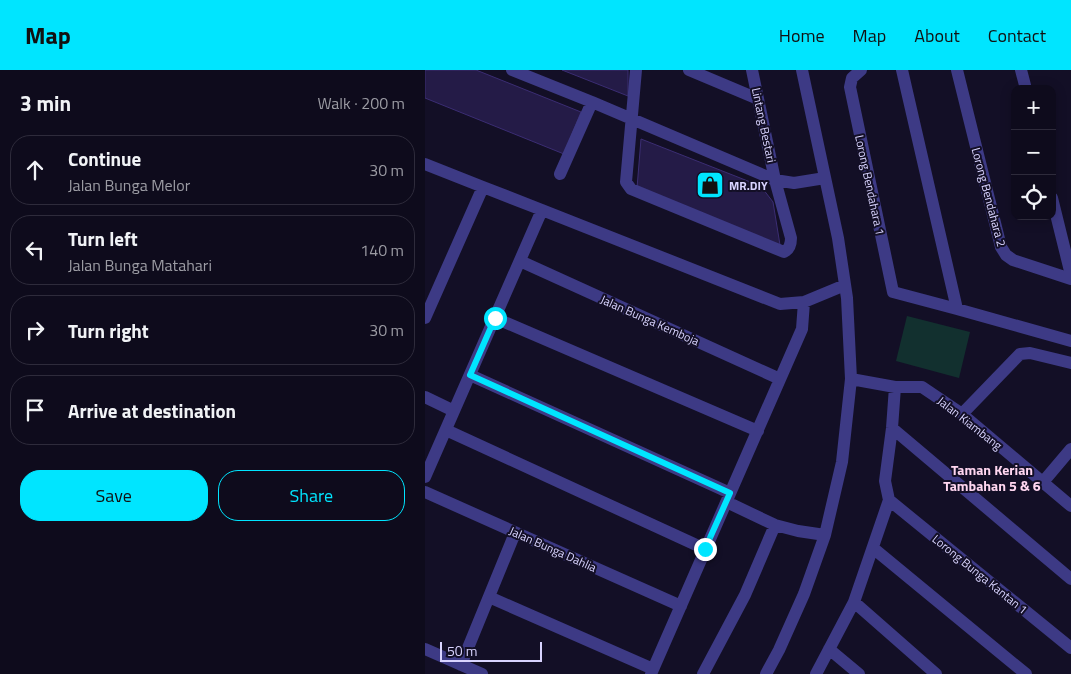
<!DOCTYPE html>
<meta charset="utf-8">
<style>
:root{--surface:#0e0b1c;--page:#1c1929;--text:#f1f3f6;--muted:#9b9ba3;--line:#2e2b3b;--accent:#00e5ff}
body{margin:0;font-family:"Titillium Web",sans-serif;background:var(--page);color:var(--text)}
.controls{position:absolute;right:15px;top:15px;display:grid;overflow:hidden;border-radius:10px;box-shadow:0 2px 12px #0003}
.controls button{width:45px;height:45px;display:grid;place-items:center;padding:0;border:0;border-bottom:1px solid var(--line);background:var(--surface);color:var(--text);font:25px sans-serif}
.scale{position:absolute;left:15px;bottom:12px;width:102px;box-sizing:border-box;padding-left:5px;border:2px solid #d9d4ff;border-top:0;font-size:14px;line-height:18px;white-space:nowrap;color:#d9d4ff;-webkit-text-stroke:4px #130f26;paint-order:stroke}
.stop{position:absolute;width:15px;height:15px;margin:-11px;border:4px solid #00e5ff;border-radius:50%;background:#fff}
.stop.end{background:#00e5ff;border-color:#fff;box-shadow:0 1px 5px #0008}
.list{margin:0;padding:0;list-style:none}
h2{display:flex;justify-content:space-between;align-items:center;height:65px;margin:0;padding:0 20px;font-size:21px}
h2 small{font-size:16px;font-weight:400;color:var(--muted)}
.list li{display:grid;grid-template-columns:32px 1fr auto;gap:15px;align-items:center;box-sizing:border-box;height:70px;margin:0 10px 10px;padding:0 10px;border:1px solid var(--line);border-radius:20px}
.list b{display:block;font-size:19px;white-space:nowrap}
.list p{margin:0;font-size:16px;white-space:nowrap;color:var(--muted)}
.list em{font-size:16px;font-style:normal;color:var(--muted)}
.actions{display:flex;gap:10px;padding:15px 20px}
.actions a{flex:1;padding:11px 0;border:1px solid var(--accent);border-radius:20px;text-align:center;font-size:18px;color:var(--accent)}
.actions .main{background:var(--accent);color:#111}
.icon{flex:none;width:28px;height:28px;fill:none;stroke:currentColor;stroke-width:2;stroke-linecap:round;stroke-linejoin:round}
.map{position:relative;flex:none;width:646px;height:604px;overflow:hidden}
header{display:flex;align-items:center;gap:30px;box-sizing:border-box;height:70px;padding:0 25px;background:var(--accent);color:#111}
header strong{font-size:24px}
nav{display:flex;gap:28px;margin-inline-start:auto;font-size:18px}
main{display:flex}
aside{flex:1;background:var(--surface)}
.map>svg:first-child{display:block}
</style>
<header>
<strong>Map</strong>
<nav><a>Home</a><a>Map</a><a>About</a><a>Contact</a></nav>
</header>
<main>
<aside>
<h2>3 min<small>Walk · 200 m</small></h2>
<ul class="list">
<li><svg class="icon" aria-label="ahead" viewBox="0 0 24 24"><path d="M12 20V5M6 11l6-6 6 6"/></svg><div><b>Continue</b><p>Jalan Bunga Melor</p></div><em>30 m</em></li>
<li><svg class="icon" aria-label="left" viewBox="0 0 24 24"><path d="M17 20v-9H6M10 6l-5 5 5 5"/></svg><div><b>Turn left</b><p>Jalan Bunga Matahari</p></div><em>140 m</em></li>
<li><svg class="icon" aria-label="right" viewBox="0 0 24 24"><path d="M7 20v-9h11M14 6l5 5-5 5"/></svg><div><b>Turn right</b></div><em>30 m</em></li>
<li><svg class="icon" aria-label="arrive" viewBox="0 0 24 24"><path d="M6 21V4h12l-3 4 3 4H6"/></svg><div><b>Arrive at destination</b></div></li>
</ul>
<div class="actions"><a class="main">Save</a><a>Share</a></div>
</aside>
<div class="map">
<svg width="646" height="604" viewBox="0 0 646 604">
<rect width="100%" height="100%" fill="#130f26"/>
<path fill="#12302f" d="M482,246l63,16 -11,46 -63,-17z"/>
<path fill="#241b47" stroke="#3b2d73" d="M0,0h51l105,42 -17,42 -139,-56z
M137,0h66v26z
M216,69l117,46 5,4 10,13 7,43 -143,-57z"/>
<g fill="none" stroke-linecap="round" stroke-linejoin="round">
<path stroke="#3d3a85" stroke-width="12" d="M87,0l80,32 183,78 19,3 31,-5
M211,0l-10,112 5,7 153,63c6,-3 7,-8 7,-14l-16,-58 -23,-110
M264,0l69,29
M436,0l-9,8 -2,9 43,205 64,17 -55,-239
M532,0l44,177 5,8 7,5 58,19
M596,0l5,19
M0,94l58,23 59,23 238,94 24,-2 41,-17
M135,104l32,-72
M627,128l19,77
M95,191l260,118
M532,239l114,32
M0,248l58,-131
M70,248l263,113
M45,305l260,118
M426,309l44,8h27l40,27 109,92
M0,327l29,14
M537,344l58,-60 10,-1 41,10
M467,358l179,151
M21,360l259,119
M0,407l117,-267
M618,412l28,-33
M0,422l256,114
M464,430l182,148
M308,435l42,20 23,6 27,4
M448,478l153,126
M64,527l164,72
M429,532l82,72
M0,579l57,25
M404,579l30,25
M36,595l54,-132
M226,604l151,-345 2,-27
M278,604l42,-79 30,-70
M341,604l13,-24 25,-56 21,-59 17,-73 9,-83 -4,-81 -9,-60 -36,-168
M391,604l38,-72 35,-102 -4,-19 7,-53 3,-41"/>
</g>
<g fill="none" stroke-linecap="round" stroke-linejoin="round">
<path stroke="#00e5ff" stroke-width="6" d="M70,248l-25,57 260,118 -25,56"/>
</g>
<defs>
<g id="shop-square" transform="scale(1.4375)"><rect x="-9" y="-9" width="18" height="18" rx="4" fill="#00e5ff" stroke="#130f26"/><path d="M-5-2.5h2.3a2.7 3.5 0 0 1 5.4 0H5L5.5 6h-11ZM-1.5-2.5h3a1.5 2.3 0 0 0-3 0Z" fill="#111"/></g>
</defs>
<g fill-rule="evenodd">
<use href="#shop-square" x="285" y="115"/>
</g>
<g text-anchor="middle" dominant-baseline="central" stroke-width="4" stroke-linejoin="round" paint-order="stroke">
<g font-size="12" fill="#d9d4ff" stroke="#130f26">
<text transform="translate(339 55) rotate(78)">Lintang Bestari</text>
<text transform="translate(445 115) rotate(78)">Lorong Bendahara 1</text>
<text transform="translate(564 127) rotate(75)">Lorong Bendahara 2</text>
<text transform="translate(225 250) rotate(24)">Jalan Bunga Kemboja</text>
<text transform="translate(545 353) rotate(38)">Jalan Kiambang</text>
<text transform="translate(128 479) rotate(24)">Jalan Bunga Dahlia</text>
<text transform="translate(555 504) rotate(39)">Lorong Bunga Kantan 1</text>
</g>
<g font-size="12" font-weight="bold" fill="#d9d4ff" stroke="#130f26" text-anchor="start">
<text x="304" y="115">MR.DIY</text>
</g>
<g font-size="14" font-weight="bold" fill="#ffd6f0" stroke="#130f26">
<text x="567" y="399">Taman Kerian<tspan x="567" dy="16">Tambahan 5 &amp; 6</tspan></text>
</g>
</g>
</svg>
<div class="controls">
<button>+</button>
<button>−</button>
<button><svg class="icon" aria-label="locate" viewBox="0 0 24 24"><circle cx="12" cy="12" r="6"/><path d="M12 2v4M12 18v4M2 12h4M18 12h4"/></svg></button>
</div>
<div class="scale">50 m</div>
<div class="stop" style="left:70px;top:248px"></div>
<div class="stop end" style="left:280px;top:479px"></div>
</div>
</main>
